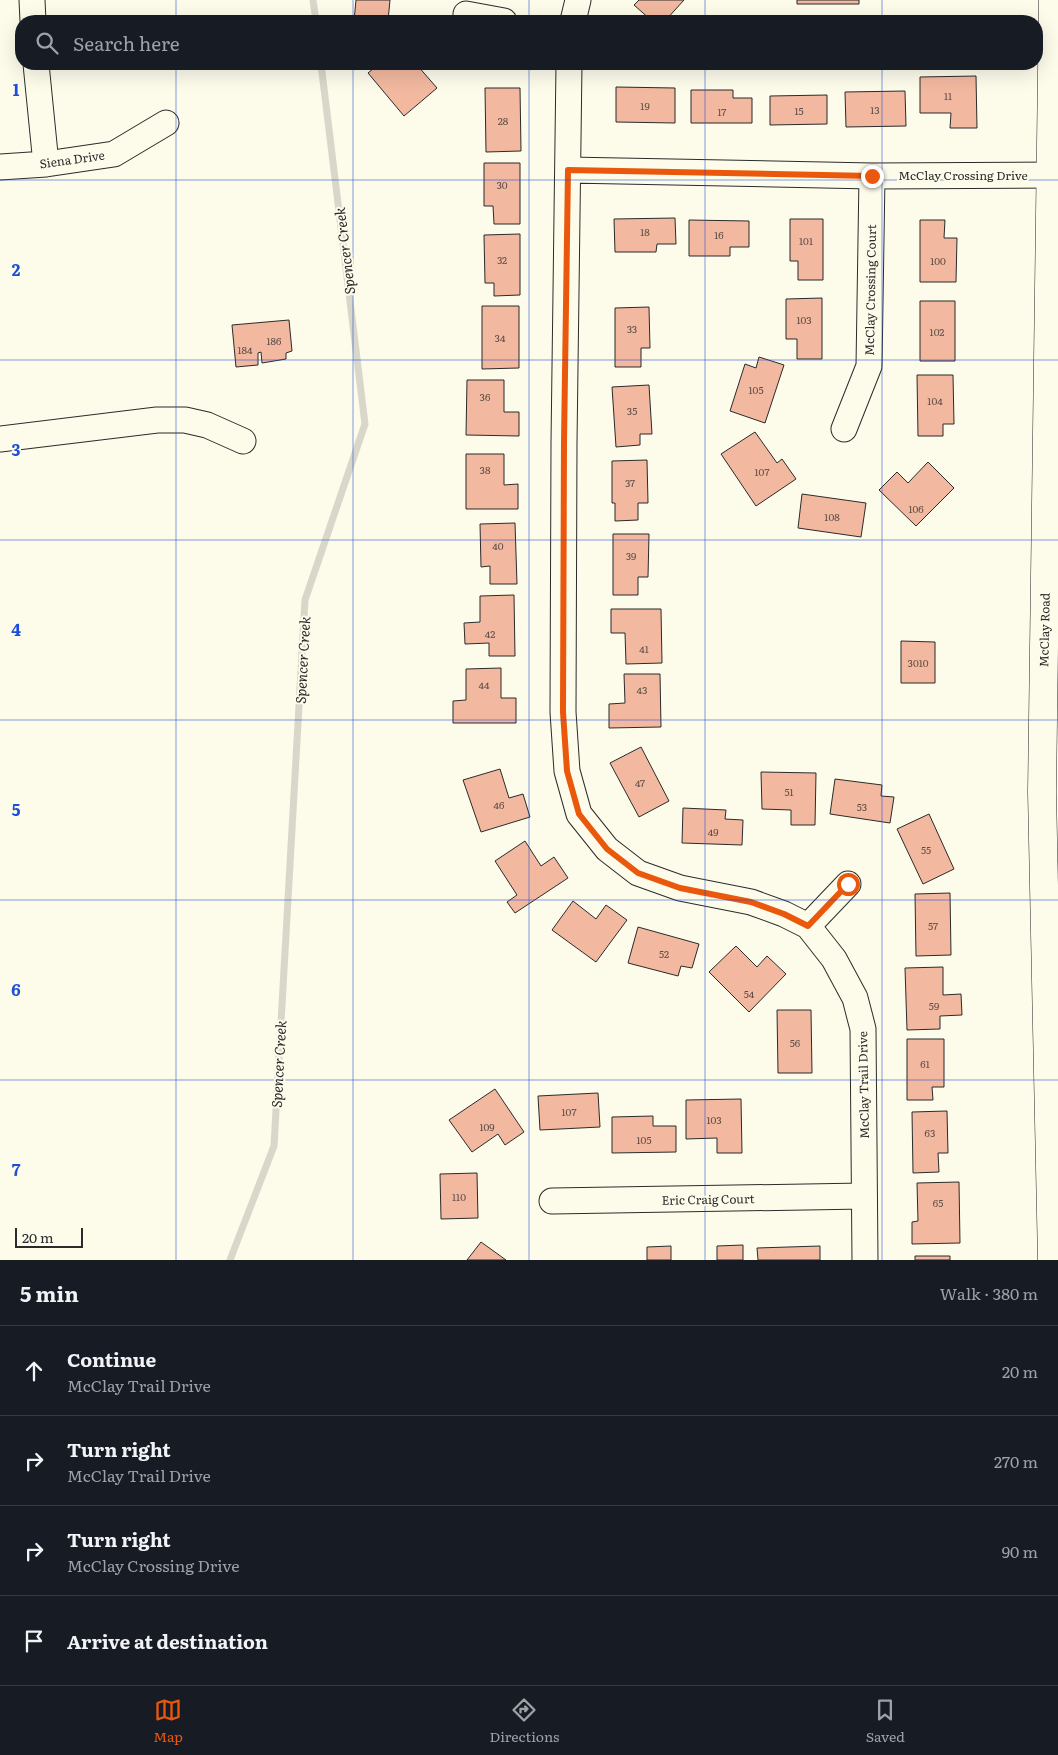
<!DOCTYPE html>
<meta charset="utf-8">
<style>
:root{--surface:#171b24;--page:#20242c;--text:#f1f3f6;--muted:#9ea1a6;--line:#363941;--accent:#ea580c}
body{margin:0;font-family:Literata,serif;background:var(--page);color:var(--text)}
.scale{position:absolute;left:15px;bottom:12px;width:68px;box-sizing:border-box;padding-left:5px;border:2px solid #2b2b2b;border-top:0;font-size:14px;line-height:18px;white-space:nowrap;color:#2b2b2b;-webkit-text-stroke:4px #fdfbea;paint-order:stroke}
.stop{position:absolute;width:15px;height:15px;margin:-11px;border:4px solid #ea580c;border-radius:50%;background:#fff}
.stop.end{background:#ea580c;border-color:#fff;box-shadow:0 1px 5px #0008}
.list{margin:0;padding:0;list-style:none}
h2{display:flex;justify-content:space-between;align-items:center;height:65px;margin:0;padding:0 20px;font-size:21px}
h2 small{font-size:16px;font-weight:400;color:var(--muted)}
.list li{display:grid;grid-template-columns:32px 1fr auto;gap:15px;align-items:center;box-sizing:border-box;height:90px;padding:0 20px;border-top:1px solid var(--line)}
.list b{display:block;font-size:19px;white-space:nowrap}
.list p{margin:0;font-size:16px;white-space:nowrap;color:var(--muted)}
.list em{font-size:16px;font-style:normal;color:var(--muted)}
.icon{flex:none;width:28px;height:28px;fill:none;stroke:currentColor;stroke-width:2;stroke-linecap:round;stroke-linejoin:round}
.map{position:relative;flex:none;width:1058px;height:1260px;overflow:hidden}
.search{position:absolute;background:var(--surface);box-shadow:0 5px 20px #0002;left:15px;right:15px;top:15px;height:55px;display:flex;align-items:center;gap:12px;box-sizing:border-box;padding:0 18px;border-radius:20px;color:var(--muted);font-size:19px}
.sheet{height:425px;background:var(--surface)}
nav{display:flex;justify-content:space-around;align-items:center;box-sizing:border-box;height:70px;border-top:1px solid var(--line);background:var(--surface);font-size:14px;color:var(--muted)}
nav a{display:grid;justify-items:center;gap:2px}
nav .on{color:var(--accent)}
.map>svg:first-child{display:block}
</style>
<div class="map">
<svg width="1058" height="1260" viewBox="0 0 1058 1260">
<rect width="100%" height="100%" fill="#fdfbea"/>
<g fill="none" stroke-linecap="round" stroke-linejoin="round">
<path stroke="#d8d7c9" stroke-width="7" d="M313,0l3,21
M230,1260l44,-114 31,-546 60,-176 -44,-360"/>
</g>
<path fill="#f2b8a0" stroke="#2b2b2b" d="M356,0h34l-2,21h-34z
M639,0h45l-19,21h-13l-18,-16z
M797,0h62v4h-62z
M379,64h40l-2,1 20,23 -33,28 -36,-43z
M976,76l1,52h-27l1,-15h-31v-36z
M616,87l59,1v35l-59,-1z
M485,88h35l1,63 -35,1z
M691,90h42v8h19v25h-61z
M905,91l1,35 -60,1 -1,-35z
M827,95v29l-57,1v-29z
M484,163h36v61h-26l-1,-18h-9z
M675,218l1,26h-19l-1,8h-41l-1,-33z
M790,219h33v61h-25v-19h-8z
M689,220l60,1v26h-19v9h-41z
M920,220h25l-1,18h13l-1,44h-36z
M520,234v61l-26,1v-13h-9l-1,-48z
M822,298v61h-25v-20h-11v-40z
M920,301h35v60h-35z
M482,306h37v62l-37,1z
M649,307l1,41h-9v19h-26v-59z
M289,320l3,31 -6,2v6l-24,4 -1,-11 -3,1v12l-22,2 -4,-42z
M759,357l25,8 -19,58 -35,-12 15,-47 11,4z
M917,375h36l1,49h-11v12h-25z
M467,380h37v32h15v24l-53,-1z
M649,385l3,49h-12v11l-24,2 -4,-60z
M755,432l22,31 5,-4 14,20 -40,27 -35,-52z
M466,454h38v31l14,-1v25h-52z
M647,460l1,43h-10v17l-23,1v-18h-3v-42z
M928,462l26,26 -38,38 -37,-36 18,-18 11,11z
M802,494l64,9 -5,34 -63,-9z
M515,523l2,61h-27v-18l-9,1 -1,-43z
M613,534h36l-1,43h-10v18h-25z
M514,595l1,61h-26v-13l-24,1 -1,-21 16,-1v-26z
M611,609h50l1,54 -36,1 -1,-31h-14z
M901,641l34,1v41h-34z
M501,668v30h15v25h-63v-22l13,-1v-31z
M624,674h36l1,53 -52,1v-24l16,-1z
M641,747l28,54 -30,16 -29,-54z
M500,769l9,29 14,-4 7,23 -49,15 -18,-52z
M761,772l55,1 -1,52h-24v-15l-29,-1z
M835,779l47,6 -1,11 13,1 -4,26 -60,-9z
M683,808l43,2 -1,9 18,1 -1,25 -60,-2z
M929,814l25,55 -31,15 -26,-55z
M525,841l16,25 13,-9 14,21 -53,35 -8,-11 10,-7 -22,-34z
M950,893l1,62 -35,1 -1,-62z
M573,901l23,18 10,-14 21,15 -31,42 -44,-32z
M638,927l61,17 -7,24 -11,-2 -3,10 -50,-13z
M736,946l21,21 10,-11 19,18 -37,38 -40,-40z
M943,967v28l18,-1 1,21 -22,1v13l-33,1 -2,-62z
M777,1010h34l1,63h-34z
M907,1039h37v48h-12l1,13h-26z
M495,1089l29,43 -19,13 -7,-11 -26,18 -23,-32z
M598,1093l2,34 -60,3 -2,-34z
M741,1099l1,54h-25v-15l-31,1v-39z
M947,1111l1,42h-10l1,19 -26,1 -1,-61z
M653,1116v10h23v26l-64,1v-36z
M477,1173l1,45 -37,1 -1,-45z
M959,1182l1,61 -48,1v-22l6,-1 -1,-38z
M481,1242l25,18h-39z
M743,1245v15h-26v-14z
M671,1246v14h-24v-13z
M820,1246v14h-62l-1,-12z
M915,1256h35v4h-35z"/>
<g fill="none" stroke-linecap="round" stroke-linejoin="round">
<g stroke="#2b2b2b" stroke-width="27">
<path id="minor" d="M32,0l1,21
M466,14l38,7
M573,21l5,-21
M36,64l10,100
M569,64l-5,379 -1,269 4,59 12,43 28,35 31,24 42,15 71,14 33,12 24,12 26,33 21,39 8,31 2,231
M0,167l46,-3 68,-10 52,-31
M568,170l304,6 186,-1
M844,429l25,-63 3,-190
M0,439l157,-19h28l22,5 36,16
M808,926l40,-42
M552,1201l312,-5"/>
</g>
<g stroke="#2b2b2b" stroke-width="29">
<path id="major" d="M1052,1260l-10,-468 11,-792"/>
</g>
<use href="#minor" stroke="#fdfbea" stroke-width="25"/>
<use href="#major" stroke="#fdfbea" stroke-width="28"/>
</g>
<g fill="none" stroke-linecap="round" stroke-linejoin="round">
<path stroke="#ea580c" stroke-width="6" d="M848,884l-40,42 -24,-12 -33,-12 -71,-14 -42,-15 -31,-24 -28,-35 -12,-43 -4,-59 1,-270 4,-272 304,6"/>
</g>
<path fill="none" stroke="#1d4ed8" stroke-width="1" stroke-opacity="0.55" d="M176,0v21M353,0v21M529,0v21M705,0v21M882,0v21M176,64v1196M353,64v1196M529,64v1196M705,64v1196M882,64v1196M0,180h1058M0,360h1058M0,540h1058M0,720h1058M0,900h1058M0,1080h1058"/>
<g text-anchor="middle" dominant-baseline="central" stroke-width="4" stroke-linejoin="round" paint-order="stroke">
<g font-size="10" fill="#5d4e48">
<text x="948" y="95">11</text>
<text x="645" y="105">19</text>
<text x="875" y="109">13</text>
<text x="799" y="110">15</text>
<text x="722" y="111">17</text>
<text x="503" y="120">28</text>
<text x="502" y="184">30</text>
<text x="645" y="231">18</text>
<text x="719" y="234">16</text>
<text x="806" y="240">101</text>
<text x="502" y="259">32</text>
<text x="938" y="260">100</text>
<text x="804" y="319">103</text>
<text x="632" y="328">33</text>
<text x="937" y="331">102</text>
<text x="500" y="337">34</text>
<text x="274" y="340">186</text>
<text x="245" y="349">184</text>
<text x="756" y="389">105</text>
<text x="485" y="396">36</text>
<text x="935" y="400">104</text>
<text x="632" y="410">35</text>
<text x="485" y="469">38</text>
<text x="762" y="471">107</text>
<text x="630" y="482">37</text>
<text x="916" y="508">106</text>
<text x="832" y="516">108</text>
<text x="498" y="545">40</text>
<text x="631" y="555">39</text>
<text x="490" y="633">42</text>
<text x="644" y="648">41</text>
<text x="918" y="662">3010</text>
<text x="484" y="684">44</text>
<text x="642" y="689">43</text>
<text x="640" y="782">47</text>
<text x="789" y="791">51</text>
<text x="499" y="804">46</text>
<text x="862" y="806">53</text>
<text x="713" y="831">49</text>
<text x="926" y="849">55</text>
<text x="933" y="925">57</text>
<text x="664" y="953">52</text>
<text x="749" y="993">54</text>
<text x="934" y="1005">59</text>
<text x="795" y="1042">56</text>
<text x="925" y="1063">61</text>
<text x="569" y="1111">107</text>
<text x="714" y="1119">103</text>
<text x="487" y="1126">109</text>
<text x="930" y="1132">63</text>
<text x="644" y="1139">105</text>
<text x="459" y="1196">110</text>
<text x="938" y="1202">65</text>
</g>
<g font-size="12" fill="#2b2b2b" stroke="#fdfbea">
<text transform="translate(72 159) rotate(-8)">Siena Drive</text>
<text x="963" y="175">McClay Crossing Drive</text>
<text transform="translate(870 290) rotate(-89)">McClay Crossing Court</text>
<text transform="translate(1044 630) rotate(-89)">McClay Road</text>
<text transform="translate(863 1085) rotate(-91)">McClay Trail Drive</text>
<text transform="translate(708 1199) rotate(-1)">Eric Craig Court</text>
</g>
<g font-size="14" font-style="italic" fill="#2b2b2b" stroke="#fdfbea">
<text transform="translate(344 251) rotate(-97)">Spencer Creek</text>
<text transform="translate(302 660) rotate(-87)">Spencer Creek</text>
<text transform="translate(278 1064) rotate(-87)">Spencer Creek</text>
</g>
</g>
<g font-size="16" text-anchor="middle" font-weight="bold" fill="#1d4ed8" stroke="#fdfbea" stroke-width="4" stroke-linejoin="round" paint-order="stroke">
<text x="16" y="96">1</text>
<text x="16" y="276">2</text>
<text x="16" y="456">3</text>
<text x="16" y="636">4</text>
<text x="16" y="816">5</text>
<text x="16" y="996">6</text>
<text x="16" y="1176">7</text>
</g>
</svg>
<div class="scale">20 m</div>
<div class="stop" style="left:848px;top:884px"></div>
<div class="stop end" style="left:872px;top:176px"></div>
<div class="search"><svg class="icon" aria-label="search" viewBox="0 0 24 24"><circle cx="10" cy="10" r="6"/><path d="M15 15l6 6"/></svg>Search here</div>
</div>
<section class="sheet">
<h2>5 min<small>Walk · 380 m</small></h2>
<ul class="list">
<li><svg class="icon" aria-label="ahead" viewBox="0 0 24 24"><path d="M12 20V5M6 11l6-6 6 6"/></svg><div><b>Continue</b><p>McClay Trail Drive</p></div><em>20 m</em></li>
<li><svg class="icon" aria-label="right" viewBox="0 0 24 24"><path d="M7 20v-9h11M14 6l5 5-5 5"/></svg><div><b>Turn right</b><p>McClay Trail Drive</p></div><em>270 m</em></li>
<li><svg class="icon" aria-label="right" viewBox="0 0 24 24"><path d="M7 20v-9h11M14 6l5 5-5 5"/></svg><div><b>Turn right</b><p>McClay Crossing Drive</p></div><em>90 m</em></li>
<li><svg class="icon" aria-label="arrive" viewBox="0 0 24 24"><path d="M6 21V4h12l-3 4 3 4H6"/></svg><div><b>Arrive at destination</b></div></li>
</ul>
</section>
<nav>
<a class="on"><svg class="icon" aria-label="map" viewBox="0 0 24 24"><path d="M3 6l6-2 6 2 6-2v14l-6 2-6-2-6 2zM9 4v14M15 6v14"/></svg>Map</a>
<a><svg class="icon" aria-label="directions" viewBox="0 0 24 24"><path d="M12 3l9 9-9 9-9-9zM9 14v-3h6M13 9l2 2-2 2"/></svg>Directions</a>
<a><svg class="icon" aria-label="saved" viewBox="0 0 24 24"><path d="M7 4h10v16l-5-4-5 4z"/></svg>Saved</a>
</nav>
